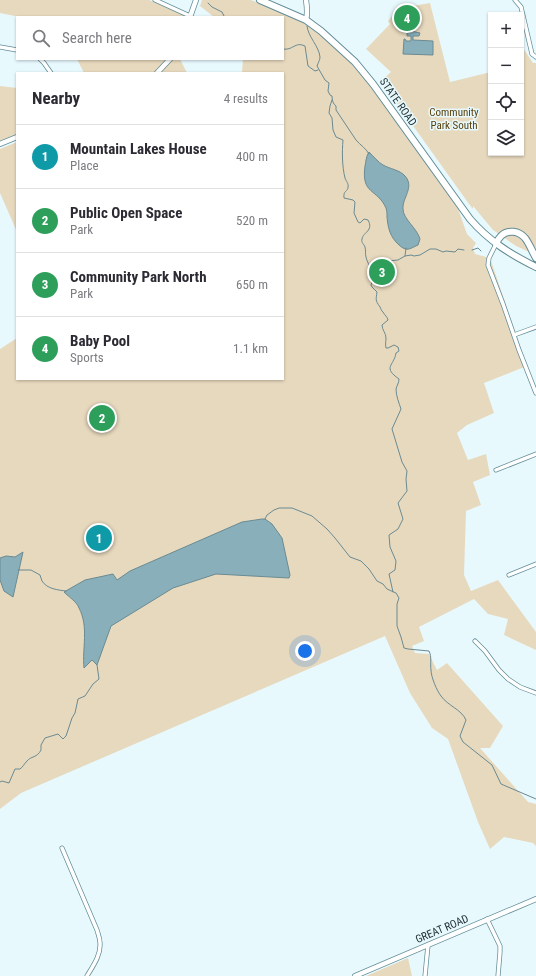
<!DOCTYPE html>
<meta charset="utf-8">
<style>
:root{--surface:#fff;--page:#f2f2f3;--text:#2b2b33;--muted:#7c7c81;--line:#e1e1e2;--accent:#2563eb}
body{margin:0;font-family:"Roboto Condensed",sans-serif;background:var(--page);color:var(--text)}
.controls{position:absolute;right:12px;top:12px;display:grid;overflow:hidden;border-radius:0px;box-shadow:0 1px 3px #0004}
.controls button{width:36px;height:36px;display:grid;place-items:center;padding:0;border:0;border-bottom:1px solid var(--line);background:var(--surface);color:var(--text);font:20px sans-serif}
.you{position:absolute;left:305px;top:651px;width:14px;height:14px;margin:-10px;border:3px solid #fff;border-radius:50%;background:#1a73e8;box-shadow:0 0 0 6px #1a73e833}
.badge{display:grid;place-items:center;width:26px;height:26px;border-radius:50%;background:var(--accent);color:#fff;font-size:13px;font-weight:700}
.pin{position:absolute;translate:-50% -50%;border:2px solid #fff;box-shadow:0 1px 4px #0006}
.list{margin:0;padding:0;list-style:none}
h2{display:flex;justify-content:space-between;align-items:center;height:52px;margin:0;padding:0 16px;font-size:17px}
h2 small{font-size:13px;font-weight:400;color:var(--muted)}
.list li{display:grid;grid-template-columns:26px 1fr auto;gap:12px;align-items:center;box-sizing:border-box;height:64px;padding:0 16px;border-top:1px solid var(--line)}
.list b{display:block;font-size:15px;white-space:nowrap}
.list p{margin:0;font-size:13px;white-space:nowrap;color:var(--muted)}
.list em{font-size:13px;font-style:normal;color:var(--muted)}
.icon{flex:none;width:22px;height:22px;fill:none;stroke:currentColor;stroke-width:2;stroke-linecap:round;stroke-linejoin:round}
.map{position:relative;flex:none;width:536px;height:976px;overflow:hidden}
.search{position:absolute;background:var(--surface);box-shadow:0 1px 3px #0004;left:16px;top:16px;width:268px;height:44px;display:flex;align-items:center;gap:10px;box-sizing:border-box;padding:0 14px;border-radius:0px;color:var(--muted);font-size:15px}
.panel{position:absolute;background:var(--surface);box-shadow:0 1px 3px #0004;left:16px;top:72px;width:268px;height:308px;border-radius:0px}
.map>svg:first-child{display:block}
</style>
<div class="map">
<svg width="536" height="976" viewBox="0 0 536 976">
<rect width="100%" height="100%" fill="#e8f9fe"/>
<path fill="#e7d9be" d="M0,0h149l38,15 -1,2h-166l-20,-4z
M202,0h49l8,3 41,17 12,8 26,22 19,19 37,49 63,88 10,28 9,9 -3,5 2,6 15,4 37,108 -43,17 10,30 -27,12 -10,8 11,27 18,-6 4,21 -17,7 8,23 -15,6 -2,64 7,16 27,-11 38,52v18l-32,-15 4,-16 -20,-5 -14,-15 -55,28 5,14 -12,5 3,7 14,1 8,16 10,-7 56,63 -13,22h-10l48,54 8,2v42l-3,-3 -29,-6 -14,12 -12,-27 -30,-83 -16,-11 -22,-35 -25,-57 -364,157 -21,16v-460l17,-11v41h266v-306h-41l1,-14h40v-42h-69l-14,-11z
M430,3l20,79 41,-10v81h30v-108l12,18h3v192l-20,-9 -23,-16 -20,-24v3l-4,-5 -88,-123 10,-9 -25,-23 24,-25 -2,-3 4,-5 2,-5 1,-2z
M77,59h103l7,14h-103z
M0,86l17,2v48l-17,8z
M17,142v90l-17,-39v-44z
M408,958l4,18h-46z"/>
<path fill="#89b0ba" stroke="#6a8a92" d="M411,31l9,2 -1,3h-6v4l20,1v14l-30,-1 1,-15h1l1,2h5v-5h-4v-3z
M369,152c5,5 9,10 14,13 7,4 17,5 22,11 10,11 -3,22 -2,33 0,10 14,19 17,30l-2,6c-9,4 -11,7 -19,0 -9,-8 -11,-17 -12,-28 0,-3 0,-6 -1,-9 -9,-20 -25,-13 -21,-42 1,-4 1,-10 4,-14z
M262,519h3l7,5 10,14 8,37 -1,3 -73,-4 -43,14 -62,38 -14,39 -5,-5 -8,8c-2,-20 5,-41 -5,-60 -2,-6 -10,-11 -15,-16l21,-12 28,-6 4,6 13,-9 112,-49z
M23,552l-10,45 -9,-6 -4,-11v-22l6,-2 9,1z"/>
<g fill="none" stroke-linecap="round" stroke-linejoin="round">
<path stroke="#6a8a92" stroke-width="1" d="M208,3l4,4 10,5 2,4 1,1
M307,26c1,11 12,20 13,31 0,3 -2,6 -3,9l8,14 4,3 -1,8 2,4 2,1c0,4 1,8 4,10v4c7,10 13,20 20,30 4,5 10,8 13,14
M283,49c10,2 12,-8 22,-3l3,20 7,5 3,-1
M332,100l-2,6 -1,7 3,5 1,12 3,7 7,3c-1,12 -1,26 2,38 1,3 4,6 3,9 0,5 -5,3 -4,11l9,2 2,2 -1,11 4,9 2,1 4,-4 4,1c6,11 -5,12 -6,19 -1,4 2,5 3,8 1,4 0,7 1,10 1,5 5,12 9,16l-4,12 1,2 5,5c-1,8 -2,8 3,15 1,1 1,4 3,5 2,4 4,4 5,8l-6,5c0,5 4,8 4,13 0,3 -1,6 0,10h2l6,-3 4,2 1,4 -3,2c-2,13 -14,14 3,26 0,4 -2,6 -3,10 0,7 3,14 5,20l-9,20 10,33 5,9 -1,8 1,12 -9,12 5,16 -5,10 -9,6 1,12 6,14 -1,9 -6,4 4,18
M472,250l6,-2 3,3
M405,256l1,-8
M375,273l5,-3v-6h6l2,-3 10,-1 7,-4 6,-1 3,1 6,-1 10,-6h6l7,3 3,-1 9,1 3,-3 6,1
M265,519l2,-4 7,-5 5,-2h13l20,8 15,13 8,9 15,19 11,4 8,8 8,12 6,3 4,5 9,4 3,5 -2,6v22l4,11 3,11 4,1 21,2c3,6 1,12 2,19 0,7 6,21 10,26 7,10 20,13 25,24l-6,16 3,6 29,23 9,19 35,15
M18,570h13l9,5c1,2 1,4 2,6 5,8 16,9 24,10
M0,782l2,-1 7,2 6,-14h5c3,-2 4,-5 7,-8 4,-5 10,-3 14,-11v-5l4,-7 13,-4 5,5 3,-3 6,-18 3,-5 3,-14 7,-3 8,-12 6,-5 -2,-14"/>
<g stroke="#628d97" stroke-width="5">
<path id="minor" d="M155,0l35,16
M515,0l6,7 11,47 4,3
M0,47l17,3
M40,59l4,4 7,10
M496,244l-7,14 -1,7 15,39 16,46 17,43
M514,335l22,-8
M496,470l40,-16
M509,575l27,-11
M475,641l10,10 14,19 9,9 12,8 16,6
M62,848l35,82c1,4 3,8 3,13 1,12 -7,23 -13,33
M487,919l13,27v6l-2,24
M425,976l3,-31"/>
</g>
<g stroke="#628d97" stroke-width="6">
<path id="tertiary" d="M190,17l6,-17
M306,20c2,-7 1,-13 0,-20
M157,73l13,-14
M0,144l17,-7
M355,976l181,-77"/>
</g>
<g stroke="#628d97" stroke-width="8">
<path id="trunk" d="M260,0l46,20 15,11 34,31 18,22 97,135c19,22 40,35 66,48
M496,244c1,-3 3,-6 5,-8 7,-7 18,-5 24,2 4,5 7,13 11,20"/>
</g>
<use href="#minor" stroke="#fff" stroke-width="3.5"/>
<use href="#tertiary" stroke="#fff" stroke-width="4.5"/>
<use href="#trunk" stroke="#fff" stroke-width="6"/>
</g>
<g text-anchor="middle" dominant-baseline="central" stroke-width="3" stroke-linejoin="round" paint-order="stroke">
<g font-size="11" fill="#203236" stroke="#e8f9fe">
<text transform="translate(398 102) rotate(55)">STATE ROAD</text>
<text transform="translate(442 929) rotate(-23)">GREAT ROAD</text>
</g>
<g font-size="11" fill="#59410c" stroke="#e8f9fe">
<text x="454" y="112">Community<tspan x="454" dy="13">Park South</tspan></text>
</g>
</g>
</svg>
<div class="controls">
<button>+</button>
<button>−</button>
<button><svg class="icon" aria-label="locate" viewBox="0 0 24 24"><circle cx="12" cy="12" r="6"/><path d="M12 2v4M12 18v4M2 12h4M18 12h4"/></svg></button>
<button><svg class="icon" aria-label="layers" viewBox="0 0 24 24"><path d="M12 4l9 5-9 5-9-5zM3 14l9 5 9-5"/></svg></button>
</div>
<div class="you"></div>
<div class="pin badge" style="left:99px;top:538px;background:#0f9aa8">1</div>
<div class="pin badge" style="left:102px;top:418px;background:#2e9e5b">2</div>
<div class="pin badge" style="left:382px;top:272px;background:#2e9e5b">3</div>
<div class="pin badge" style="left:407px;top:18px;background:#2e9e5b">4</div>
<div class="search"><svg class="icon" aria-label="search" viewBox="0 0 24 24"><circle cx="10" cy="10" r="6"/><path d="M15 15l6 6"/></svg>Search here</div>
<section class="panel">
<h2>Nearby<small>4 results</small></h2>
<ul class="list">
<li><span class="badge" style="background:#0f9aa8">1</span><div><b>Mountain Lakes House</b><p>Place</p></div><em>400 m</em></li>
<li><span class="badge" style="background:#2e9e5b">2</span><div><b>Public Open Space</b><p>Park</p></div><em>520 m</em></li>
<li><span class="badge" style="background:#2e9e5b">3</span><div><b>Community Park North</b><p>Park</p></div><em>650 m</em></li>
<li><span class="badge" style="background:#2e9e5b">4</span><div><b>Baby Pool</b><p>Sports</p></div><em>1.1 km</em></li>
</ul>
</section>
</div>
